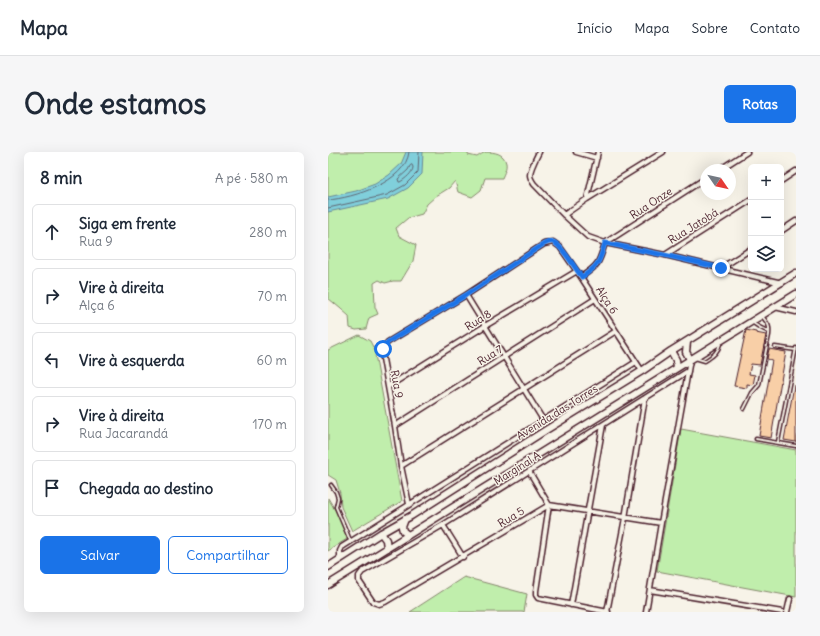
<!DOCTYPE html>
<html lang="pt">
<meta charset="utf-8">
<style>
:root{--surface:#fff;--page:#f6f6f7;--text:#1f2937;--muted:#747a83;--line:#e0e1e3;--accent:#1a73e8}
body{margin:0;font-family:Delius,sans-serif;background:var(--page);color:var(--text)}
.controls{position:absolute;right:12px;top:12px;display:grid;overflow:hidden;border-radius:6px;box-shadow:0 4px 16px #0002}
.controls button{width:36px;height:36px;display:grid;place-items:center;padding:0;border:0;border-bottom:1px solid var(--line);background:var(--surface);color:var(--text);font:20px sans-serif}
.compass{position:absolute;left:372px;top:12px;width:36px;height:36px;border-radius:50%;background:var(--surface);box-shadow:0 4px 16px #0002;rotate:124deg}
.stop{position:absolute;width:12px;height:12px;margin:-9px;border:3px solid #1a73e8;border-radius:50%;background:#fff}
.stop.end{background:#1a73e8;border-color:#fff;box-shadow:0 1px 4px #0008}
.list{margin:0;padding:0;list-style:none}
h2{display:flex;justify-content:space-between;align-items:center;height:52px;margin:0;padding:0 16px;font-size:17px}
h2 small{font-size:13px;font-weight:400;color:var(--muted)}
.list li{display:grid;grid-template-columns:26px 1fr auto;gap:12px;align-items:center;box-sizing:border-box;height:56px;margin:0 8px 8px;padding:0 8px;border:1px solid var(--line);border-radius:6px}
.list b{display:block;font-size:15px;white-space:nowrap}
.list p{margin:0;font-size:13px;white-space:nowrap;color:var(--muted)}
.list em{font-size:13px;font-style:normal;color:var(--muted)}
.actions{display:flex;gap:8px;padding:12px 16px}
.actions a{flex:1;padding:9px 0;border:1px solid var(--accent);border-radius:6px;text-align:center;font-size:14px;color:var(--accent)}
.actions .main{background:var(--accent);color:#fff}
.icon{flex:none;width:22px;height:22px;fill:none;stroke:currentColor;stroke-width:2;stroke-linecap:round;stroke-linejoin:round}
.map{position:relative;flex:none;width:468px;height:460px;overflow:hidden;border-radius:6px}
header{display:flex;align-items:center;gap:24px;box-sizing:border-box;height:56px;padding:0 20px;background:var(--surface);border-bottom:1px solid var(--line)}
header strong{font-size:19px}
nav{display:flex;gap:22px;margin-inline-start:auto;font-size:14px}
.intro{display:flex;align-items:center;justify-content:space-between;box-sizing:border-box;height:96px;padding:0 24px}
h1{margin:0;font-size:28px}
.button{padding:10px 18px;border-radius:6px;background:var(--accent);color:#fff;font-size:14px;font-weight:700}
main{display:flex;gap:24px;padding:0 24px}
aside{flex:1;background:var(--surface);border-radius:6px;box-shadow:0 4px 16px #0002}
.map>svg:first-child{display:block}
</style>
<header>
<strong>Mapa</strong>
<nav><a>Início</a><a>Mapa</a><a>Sobre</a><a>Contato</a></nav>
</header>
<div class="intro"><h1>Onde estamos</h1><a class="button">Rotas</a></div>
<main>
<aside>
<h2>8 min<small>A pé · 580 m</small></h2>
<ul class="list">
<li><svg class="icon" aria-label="ahead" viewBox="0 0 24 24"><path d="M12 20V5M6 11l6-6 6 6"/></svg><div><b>Siga em frente</b><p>Rua 9</p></div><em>280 m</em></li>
<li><svg class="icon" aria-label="right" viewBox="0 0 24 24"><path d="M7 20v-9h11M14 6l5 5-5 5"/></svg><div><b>Vire à direita</b><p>Alça 6</p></div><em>70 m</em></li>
<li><svg class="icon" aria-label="left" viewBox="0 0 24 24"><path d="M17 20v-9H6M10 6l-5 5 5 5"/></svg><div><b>Vire à esquerda</b></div><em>60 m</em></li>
<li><svg class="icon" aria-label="right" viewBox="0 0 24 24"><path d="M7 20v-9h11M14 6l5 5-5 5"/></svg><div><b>Vire à direita</b><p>Rua Jacarandá</p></div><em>170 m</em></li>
<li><svg class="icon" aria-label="arrive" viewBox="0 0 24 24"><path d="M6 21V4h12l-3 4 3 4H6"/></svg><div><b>Chegada ao destino</b></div></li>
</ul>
<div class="actions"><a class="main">Salvar</a><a>Compartilhar</a></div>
</aside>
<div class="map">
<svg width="468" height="460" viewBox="0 0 468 460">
<rect width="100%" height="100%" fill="#f7f3e8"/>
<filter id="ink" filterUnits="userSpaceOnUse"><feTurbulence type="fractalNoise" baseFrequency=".025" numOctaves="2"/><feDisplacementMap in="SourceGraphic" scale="8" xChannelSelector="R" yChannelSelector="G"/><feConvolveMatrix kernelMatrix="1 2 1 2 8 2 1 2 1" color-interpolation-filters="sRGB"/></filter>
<g filter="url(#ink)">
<path fill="#c0eeac" stroke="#85866c" d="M0,0h140v3l9,2c3,-2 6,-4 9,-5 8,0 18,1 20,11 1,5 -2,10 -4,15h-17l-4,12 -9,7 -14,-5 -3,-11 -6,7 -13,8 -9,8 -5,10 -14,4 -12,10 3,8 17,9 -3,16 -12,20h-8l-8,2 -6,-3 -5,3 1,24 3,7 -9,4 -3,11 -10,1 -6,-2 -1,-12 -8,-7 -13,-11z
M31,183l11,6 4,8 28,152 -50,30 -11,-24 -1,-14 -4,-13 -8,-5v-125z
M353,277l115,21v147l-139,-26z
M0,346l21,35 -2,6 -19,12z
M136,425l63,17 -3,18h-114z"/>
<path fill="#80cfdb" stroke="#6a8995" d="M78,0h17l-1,22 -14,14 -20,11 -60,13v-15l28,-6 19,-7 14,-9 12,-11z"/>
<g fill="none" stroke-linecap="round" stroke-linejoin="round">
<path stroke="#606571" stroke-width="1" d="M84,13l1,2c0,6 -8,12 -13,15h-1l-1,-3 10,-9 2,-4z
M0,48c25,-2 78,-18 81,-48
M0,56l59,-13 18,-10 13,-13 1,-20"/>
</g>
<path fill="#f8cfa7" stroke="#4a1f2b" d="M418,178l10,2v1l10,2 -6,30 -9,-1 -2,10 6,1 -2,10 -6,-1v4l-13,-2z
M441,197l17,3 -15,86 -12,-2 13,-76 -5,-1z
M466,234h2v56l-12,-2z"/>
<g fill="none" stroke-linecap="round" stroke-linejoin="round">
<g stroke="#4a1f2b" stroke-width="5">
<path id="service" d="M425,171l6,4 10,5
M447,195l21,3
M367,206l10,3c7,-5 13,-8 15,-17
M416,257l8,-16 7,-8 10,-50c1,-10 -1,-11 -7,-19
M428,287l40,7
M450,290l18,-94
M3,333l5,7 2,6 -2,9 14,33"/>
</g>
<g stroke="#4a1f2b" stroke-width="7">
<path id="minor" d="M211,0c-3,6 -9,17 -9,23 0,3 2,6 4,9l30,31 24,22 17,6 60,12 117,28
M248,0l21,6
M391,18l28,-18
M453,29l15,-10
M259,47l11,-47
M236,63l23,-16 76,-47
M453,79l15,-10
M337,103l86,-55
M393,116l30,-19
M253,125c18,-12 18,-14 24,-34l101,-65
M138,143l77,125
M447,155l21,5
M61,234l96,-60 92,-55
M67,274l200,-127
M73,314l215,-135
M201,319l20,34 -13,86v4l2,3 70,14
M81,352l-8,-38 -6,-40 -13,-73 3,-8 3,-3 78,-47 78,-51 9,-2 7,5 21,30 61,94
M333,371l-112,-18 -164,97 -6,2 -6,-2 -14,-21v-5l3,-4 81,-47 245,-154
M115,373l20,32
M12,408v-9l2,-4 294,-185
M322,438l132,22
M243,453l32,-180
M279,460l18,-94 20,-120
M318,460l15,-89 29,-163
M459,460l3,-13"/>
</g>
<g stroke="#4a1f2b" stroke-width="9">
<path id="primary" d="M359,190l-1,10 4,7
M343,199l5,9 1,7
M77,367l-3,8 1,4 5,4
M53,381l5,7 1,8
M0,415l53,-34 30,-17 135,-86 96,-59 29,-20 125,-78
M0,433l468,-291"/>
</g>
<use href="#service" stroke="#f7f3e8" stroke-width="2"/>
<use href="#minor" stroke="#f7f3e8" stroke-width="4"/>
<use href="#primary" stroke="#f7f3e8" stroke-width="6"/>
</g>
</g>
<g fill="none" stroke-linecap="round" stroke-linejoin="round" filter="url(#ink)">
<path stroke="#1a73e8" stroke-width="5" d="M55,197l5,-7 78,-47 78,-51c2,-1 6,-3 9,-2 8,2 23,28 29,35 17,-12 17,-14 23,-34l59,12 57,13"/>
</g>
<g text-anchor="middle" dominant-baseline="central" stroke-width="3" stroke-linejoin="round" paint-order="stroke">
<g font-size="11" fill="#4a1f2b" stroke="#f7f3e8">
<text transform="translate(323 51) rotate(-33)">Rua Onze</text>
<text transform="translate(365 74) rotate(-32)">Rua Jatobá</text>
<text transform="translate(279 148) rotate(57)">Alça 6</text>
<text transform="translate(150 168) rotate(-32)">Rua 8</text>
<text transform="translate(162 203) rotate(-32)">Rua 7</text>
<text transform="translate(69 232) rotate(80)">Rua 9</text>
<text transform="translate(229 260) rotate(-32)">Avenida das Torres</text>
<text transform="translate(189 316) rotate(-32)">Marginal A</text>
<text transform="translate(183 365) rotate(-31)">Rua 5</text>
</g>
</g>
</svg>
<div class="controls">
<button>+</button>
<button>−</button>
<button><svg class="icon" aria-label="layers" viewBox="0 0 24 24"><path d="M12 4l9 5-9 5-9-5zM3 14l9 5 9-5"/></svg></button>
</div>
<svg class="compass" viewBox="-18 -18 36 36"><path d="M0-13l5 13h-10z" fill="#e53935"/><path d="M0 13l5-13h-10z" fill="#747a83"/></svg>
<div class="stop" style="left:55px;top:197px"></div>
<div class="stop end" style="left:393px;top:116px"></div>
</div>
</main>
